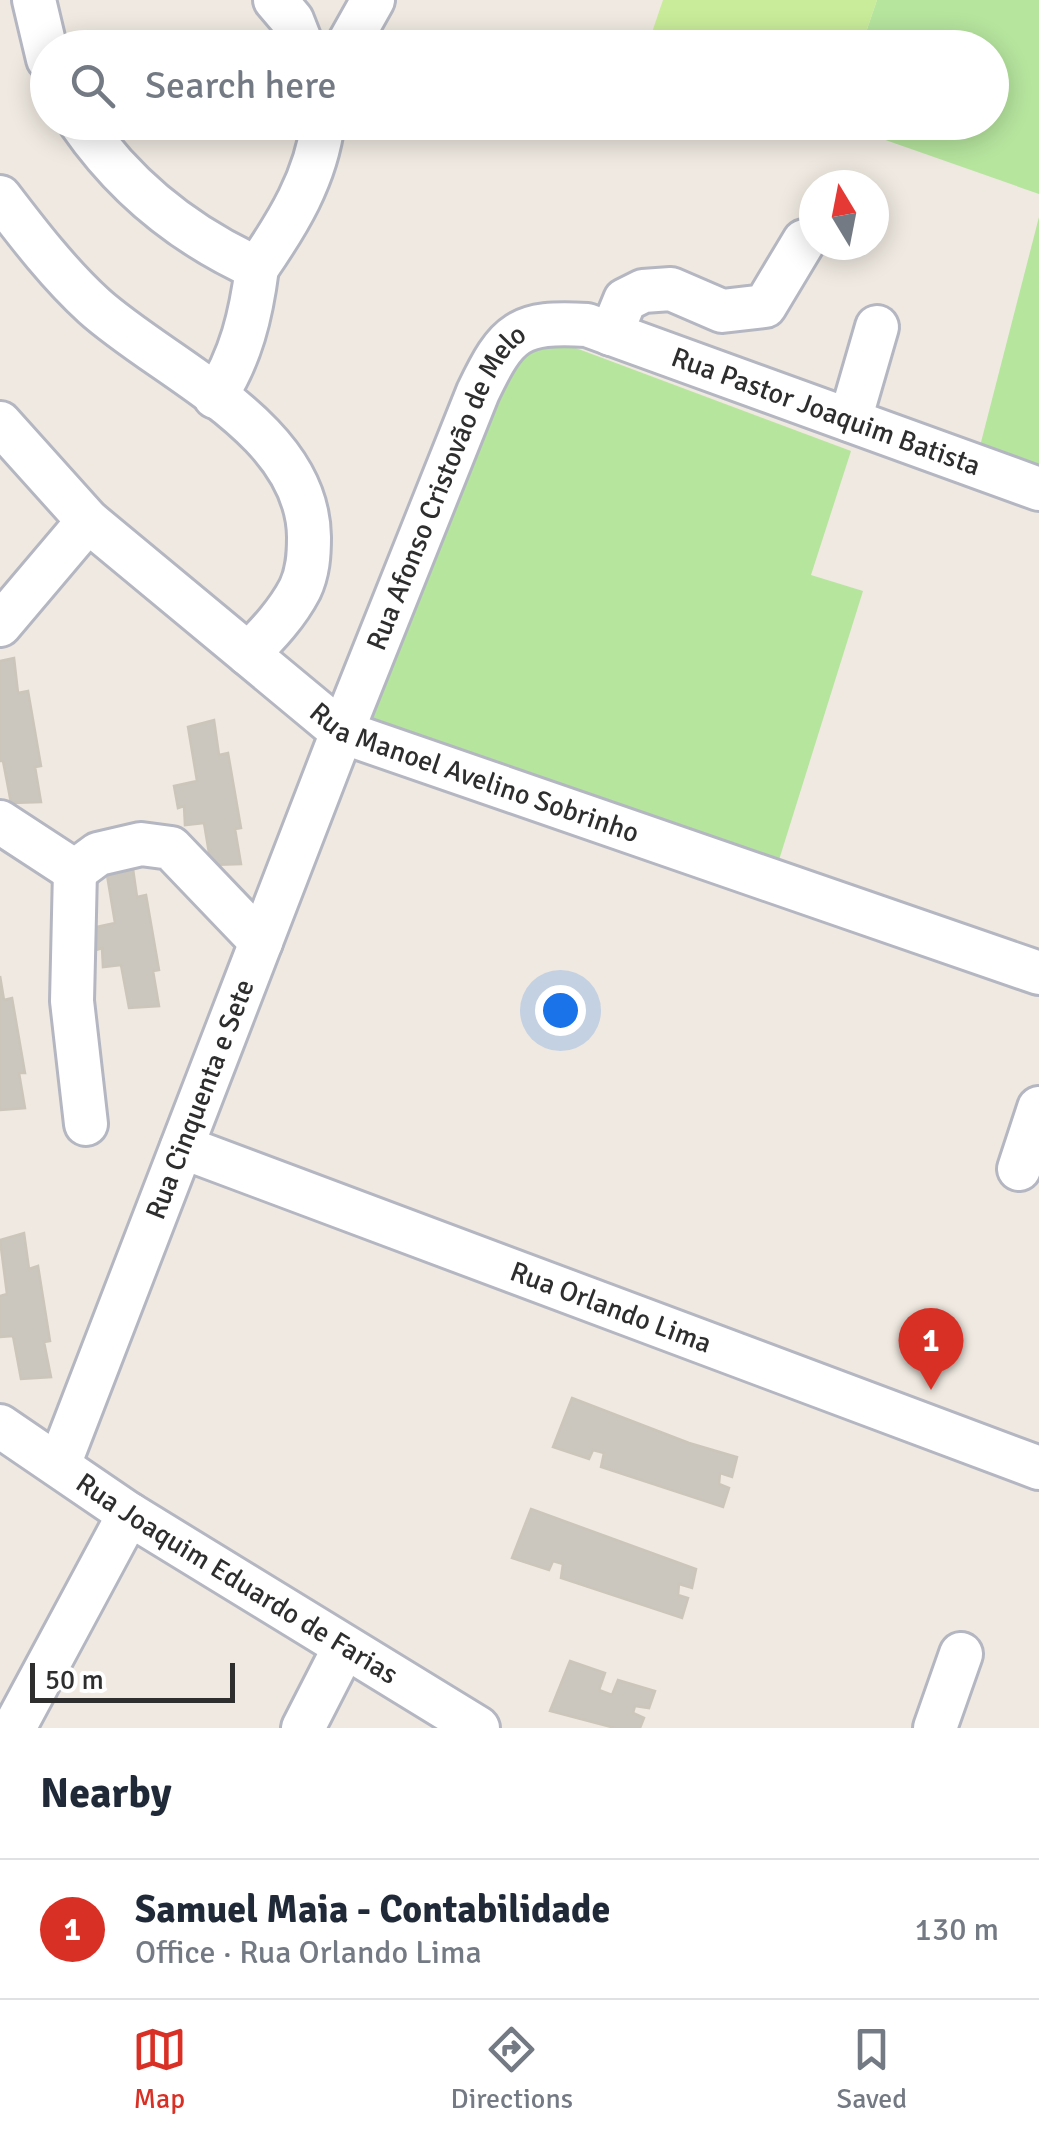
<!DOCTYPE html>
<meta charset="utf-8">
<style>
:root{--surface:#fff;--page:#f6f6f7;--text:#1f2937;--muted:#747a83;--line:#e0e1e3;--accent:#d93025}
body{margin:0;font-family:Signika,sans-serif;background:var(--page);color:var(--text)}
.compass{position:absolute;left:799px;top:170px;width:90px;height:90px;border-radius:50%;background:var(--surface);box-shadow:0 5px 25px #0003;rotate:350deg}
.scale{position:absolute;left:30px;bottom:25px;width:205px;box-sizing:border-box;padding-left:10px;border:5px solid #2e2e2e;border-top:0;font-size:28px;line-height:35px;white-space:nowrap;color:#2e2e2e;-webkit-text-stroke:8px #fff;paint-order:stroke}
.you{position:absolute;left:560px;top:1010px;width:35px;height:35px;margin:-25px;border:8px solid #fff;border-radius:50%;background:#1a73e8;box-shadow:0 0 0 15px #1a73e833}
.badge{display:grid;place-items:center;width:65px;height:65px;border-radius:50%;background:var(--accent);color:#fff;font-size:32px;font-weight:700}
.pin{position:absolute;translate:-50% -82px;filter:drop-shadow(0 2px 5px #0008)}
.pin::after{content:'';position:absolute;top:52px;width:35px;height:30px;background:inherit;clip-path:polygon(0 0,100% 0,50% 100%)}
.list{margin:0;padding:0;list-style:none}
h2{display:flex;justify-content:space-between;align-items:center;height:130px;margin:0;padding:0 40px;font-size:42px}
h2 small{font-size:32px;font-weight:400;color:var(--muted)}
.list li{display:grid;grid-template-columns:65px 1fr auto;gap:30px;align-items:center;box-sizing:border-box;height:140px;padding:0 40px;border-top:2px solid var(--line)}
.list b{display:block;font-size:38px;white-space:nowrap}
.list p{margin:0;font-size:32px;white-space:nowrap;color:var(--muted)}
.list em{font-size:32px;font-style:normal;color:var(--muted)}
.icon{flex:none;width:55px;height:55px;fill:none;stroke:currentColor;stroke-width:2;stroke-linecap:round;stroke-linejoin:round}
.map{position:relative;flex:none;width:1039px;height:1728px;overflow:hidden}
.search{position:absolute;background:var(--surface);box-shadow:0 5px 25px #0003;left:30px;right:30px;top:30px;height:110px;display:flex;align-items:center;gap:25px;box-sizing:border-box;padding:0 35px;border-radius:55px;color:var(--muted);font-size:38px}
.sheet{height:270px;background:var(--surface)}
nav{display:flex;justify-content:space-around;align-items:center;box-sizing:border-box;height:140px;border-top:2px solid var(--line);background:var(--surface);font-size:28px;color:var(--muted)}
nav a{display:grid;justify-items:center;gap:5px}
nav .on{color:var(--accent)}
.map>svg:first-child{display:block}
</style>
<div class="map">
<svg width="1039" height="1728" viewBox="0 0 1039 1728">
<rect width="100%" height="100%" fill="#efe9e1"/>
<path fill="#b6e59e" d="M877,0h162v194l-202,-71 155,-1v-74l-131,-1z
M1039,217v253l-60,-20z
M557,341l294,110 -40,124 52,16 -84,269 -41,-14 -74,-17 -297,-106 131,-360z"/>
<path fill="#c9ec9a" d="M663,0h214l-16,47h-214z"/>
<path fill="#cbc7bf" stroke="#cbc5ba" stroke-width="2.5" d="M14,658l4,35 10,-2 13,75 -6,1 6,35 -30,1 -8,-42h-3v-100z
M214,720l5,35 9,-2 13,75 -6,1 6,35 -30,1 -7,-42 -19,2 -1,-19 -6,2 -4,-22 23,-5 -9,-54z
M132,862l5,35 9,-2 13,75 -6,1 6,35 -30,2 -8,-43 -18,2 -1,-19 -6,2 -4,-22 23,-5 -9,-54z
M0,976l4,24 8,-2 13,75h-6l6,35 -25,2z
M24,1233l5,36 9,-3 12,75 -6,1 7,35 -30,2 -8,-43 -13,1v-41l7,-2 -7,-54z
M572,1398l117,45 48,14 -5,20 -12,-4 -1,11 10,4 -6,19 -122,-40 3,-14 -11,-3 -4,9 -36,-12z
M531,1509l165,60 -4,19 -13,-4 -1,11 10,3 -6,20 -121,-40 2,-14 -10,-3 -4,9 -37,-12z
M570,1661l35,12 -6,17 13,5 6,-15 37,11 -6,17 -14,-2 -2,7 11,5 -4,10h-25l-65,-17z"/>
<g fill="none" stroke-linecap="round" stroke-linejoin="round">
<g stroke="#b4b7c1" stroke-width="48">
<g id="minor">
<path d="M34,0l14,59"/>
<path d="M275,0l17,20 11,28"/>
<path d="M346,48l27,-48"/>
<path d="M80,122c45,65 106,114 177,146 -6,47 -16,89 -42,129"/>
<path d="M0,197c29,38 59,77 94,109 71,64 214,122 215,231 0,18 -1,35 -9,52 -13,25 -32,45 -52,65"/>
<path d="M257,268c31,-45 59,-90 66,-146"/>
<path d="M611,334l14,-34 18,-9 28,-2 51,22 43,-5 39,-65"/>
<path d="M850,420l27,-93"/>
<path id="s1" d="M0,423l88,98 254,211 697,241"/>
<path d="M0,625l88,-104"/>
<path d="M0,822l75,49 23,-17 43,-10 30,4 90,94"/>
<path d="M75,871l-3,130 14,123"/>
<path id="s2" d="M182,1147l857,321"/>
<path d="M1019,1169l20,-61"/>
<path id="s3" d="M0,1426l129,88 349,214"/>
<path id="s4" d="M59,1465l283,-733 136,-340c29,-61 41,-71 109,-67l452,164"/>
<path d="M14,1728l115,-214"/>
<path d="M303,1728l41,-80"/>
<path d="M935,1728l26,-74"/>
</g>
</g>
<use href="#minor" stroke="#fff" stroke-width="42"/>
</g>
<g text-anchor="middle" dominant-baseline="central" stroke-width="9" stroke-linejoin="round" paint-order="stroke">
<g font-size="28" fill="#2e2e2e" stroke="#fff">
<text stroke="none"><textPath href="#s4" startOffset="1548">Rua Pastor Joaquim Batista</textPath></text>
<text stroke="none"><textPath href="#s4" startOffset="1052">Rua Afonso Cristovão de Melo</textPath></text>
<text stroke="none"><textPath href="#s1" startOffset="600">Rua Manoel Avelino Sobrinho</textPath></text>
<text stroke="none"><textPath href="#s4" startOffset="392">Rua Cinquenta e Sete</textPath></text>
<text stroke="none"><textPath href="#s2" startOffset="458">Rua Orlando Lima</textPath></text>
<text stroke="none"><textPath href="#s3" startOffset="282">Rua Joaquim Eduardo de Farias</textPath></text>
</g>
</g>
</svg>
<svg class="compass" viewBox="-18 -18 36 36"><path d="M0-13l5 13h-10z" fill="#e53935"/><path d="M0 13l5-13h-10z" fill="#747a83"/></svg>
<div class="scale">50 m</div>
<div class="you"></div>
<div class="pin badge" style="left:931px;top:1390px">1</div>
<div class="search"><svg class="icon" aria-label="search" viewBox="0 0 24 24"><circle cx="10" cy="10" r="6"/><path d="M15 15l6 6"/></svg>Search here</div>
</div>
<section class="sheet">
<h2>Nearby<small></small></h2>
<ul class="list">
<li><span class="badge">1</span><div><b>Samuel Maia - Contabilidade</b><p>Office · Rua Orlando Lima</p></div><em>130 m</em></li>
</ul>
</section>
<nav>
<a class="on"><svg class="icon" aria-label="map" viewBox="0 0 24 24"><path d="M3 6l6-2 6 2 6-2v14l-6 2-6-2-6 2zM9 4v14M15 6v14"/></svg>Map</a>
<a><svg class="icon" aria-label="directions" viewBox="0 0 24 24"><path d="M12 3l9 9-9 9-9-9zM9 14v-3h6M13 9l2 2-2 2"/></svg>Directions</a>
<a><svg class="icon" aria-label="saved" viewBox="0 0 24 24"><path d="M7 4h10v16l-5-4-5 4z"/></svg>Saved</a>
</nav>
